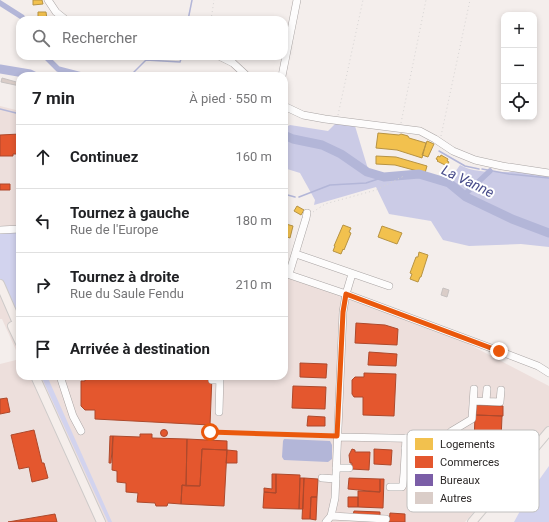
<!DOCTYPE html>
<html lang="fr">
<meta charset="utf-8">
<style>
:root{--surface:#fff;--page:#f2f2f2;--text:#202124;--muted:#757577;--line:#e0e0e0}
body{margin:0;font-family:Roboto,sans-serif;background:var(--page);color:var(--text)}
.controls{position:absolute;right:12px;top:12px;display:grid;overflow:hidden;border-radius:8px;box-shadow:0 2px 6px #0003}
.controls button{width:36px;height:36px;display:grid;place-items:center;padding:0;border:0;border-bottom:1px solid var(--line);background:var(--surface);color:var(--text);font:20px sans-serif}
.stop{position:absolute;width:12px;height:12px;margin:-9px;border:3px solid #ea580c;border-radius:50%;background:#fff}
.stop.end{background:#ea580c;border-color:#fff;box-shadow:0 1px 4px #0008}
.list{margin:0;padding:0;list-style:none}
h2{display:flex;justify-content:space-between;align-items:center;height:52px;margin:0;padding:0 16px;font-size:17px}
h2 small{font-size:13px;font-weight:400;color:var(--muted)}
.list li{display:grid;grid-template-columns:26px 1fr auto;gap:12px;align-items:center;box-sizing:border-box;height:64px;padding:0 16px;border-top:1px solid var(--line)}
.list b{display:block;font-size:15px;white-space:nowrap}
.list p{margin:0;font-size:13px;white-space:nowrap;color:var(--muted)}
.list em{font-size:13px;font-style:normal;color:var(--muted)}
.icon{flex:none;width:22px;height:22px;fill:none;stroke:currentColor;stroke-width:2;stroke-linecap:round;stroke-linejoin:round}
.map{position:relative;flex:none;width:549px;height:522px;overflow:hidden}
.search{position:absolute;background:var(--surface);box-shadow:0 2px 6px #0003;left:16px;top:16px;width:272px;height:44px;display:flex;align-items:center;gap:10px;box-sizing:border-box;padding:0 14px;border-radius:12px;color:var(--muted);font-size:15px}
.panel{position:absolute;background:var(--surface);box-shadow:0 2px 6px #0003;left:16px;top:72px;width:272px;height:308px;border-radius:12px}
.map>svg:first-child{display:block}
</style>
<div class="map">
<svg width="549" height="522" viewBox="0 0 549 522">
<rect width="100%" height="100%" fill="#f4eeec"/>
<path fill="#eddfdc" d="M0,106l20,5v265h264v-104l146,52 119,62v41l-84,95h-465v-158l20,-5 -18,-40h-2z"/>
<path fill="#d2d3ee" d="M7,233h13v95l-20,-47v-47z
M41,376h6l65,146h-4z
M549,466v56h-35l17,-31z"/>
<path fill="#cbcbe6" d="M336,123l19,3 13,43 16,5 36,-2 29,9 11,-16c17,10 48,6 67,7 8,1 15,2 22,3v72l-28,-3 -52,2 -26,-6 -12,-19 -42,-7 -13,-27 -62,18 1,-5 -15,-27 -16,-5v-40l6,-3 38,6z"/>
<path fill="#b3b6d8" d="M284,439l46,2 2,4v14l-4,3 -44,-2 -2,-3 1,-16z"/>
<path fill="#f2c14e" stroke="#b79343" d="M33,0h9l1,4 -10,1z
M38,12h8l1,7 -9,1z
M378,133l21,2 2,-1 7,2 1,2 17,5 -4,15 -25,-8 -21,-2z
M427,141l7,3 -6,13 -6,-2z
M441,155l7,4 -1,2 2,1 -2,3 -2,-1v1l-8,-4 1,-1 -2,-1 2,-3 2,1z
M376,156l20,1 31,9 -2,7 -30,-8 -19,-1z
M297,206l7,4 -3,5 -7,-4z
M286,224l7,2 -3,12 -6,-2z
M343,225l8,3 -2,4 2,1 -7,17 -1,-1 -2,5 -8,-3 2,-5h-1z
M382,226l20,7 -5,11 -19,-7z
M419,252l9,3 -7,22h-1l-2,5 -8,-3 2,-5 -2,-1 6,-16h2z"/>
<path fill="#e4572e" stroke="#ad492c" d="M20,134v20h-7v2h-13v-21z
M0,184h10v6h-10z
M356,323l29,2 13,4 -1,16 -42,-2z
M369,352l28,2 -1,12 -28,-1z
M300,363l27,1 -1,14 -26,-1z
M364,373l32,1 -2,42 -31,-1v-18h-9l-2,-3v-14l3,-3h9z
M85,376h127l-2,49 -115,-6v-9h-10l-4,-4v-25h4z
M293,386l33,1 -1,22 -33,-1z
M7,398l3,14 -10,2v-15z
M476,405l27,1v10l-27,-1z
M475,415l27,1 -1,25h-6l-1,26 -31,-1v-14l7,-7h4z
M308,416l17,1v9h-18z
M160.5 433a3.5 3.5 0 1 1 7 0a3.5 3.5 0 1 1-7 0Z
M34,430l8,33h2l4,15 -16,4 -3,-15 -10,2 -8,-34z
M140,434h12v4l35,1 -1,47 -4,-1 -1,19 -13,-1 -1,3h-11l-1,-3 -18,-1 1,-9 -12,-1v-9l-9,-1v-11l-5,-1 1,-34 27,1z
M110,436h3l-2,27h-2z
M187,439l40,2v9l-25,-1 -2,37h-14z
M202,449l25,1 -3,56 -43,-2 1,-19 18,1z
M352,449l3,1v2h15l-1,18 -18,-1 1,-6h-2l-1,-8z
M374,449l18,1 -1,15 -17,-1z
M227,450l10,1v12h-11z
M272,474h4v19l-12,-1v-4l8,1z
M276,474l24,1 -1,34 -36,-1 1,-16 12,1z
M300,478h4l-1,31h-4z
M304,478l14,1 -1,18h-6l-1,22h-8z
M349,478l31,1v13l-32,-3z
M380,479h4l-1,29 -25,-1v-16l22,1z
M311,497h6l-1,23 -6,-1z
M348,497h10v10h-10z
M354,511l26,1v4l-27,-1z
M390,513l15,1v8h-16z
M55,514l2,8h-49z"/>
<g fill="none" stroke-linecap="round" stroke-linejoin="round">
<path stroke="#b3b6d8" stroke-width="1.5" d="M188,20l4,-20
M130,76l16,-16 34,2 1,-3
M0,109l20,5
M439,151l26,15 14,3
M482,169l27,5 40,4
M284,194l11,3
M299,197l31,-12 36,-2 18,-6"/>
<path stroke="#b3b6d8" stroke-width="5.5" d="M0,3l22,14 2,3
M45,56l13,13 27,7
M464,195l26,-24"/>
<path stroke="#b3b6d8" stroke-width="9" d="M0,69l30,5 4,2
M284,135l9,4 29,6 19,9 26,18 17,5 35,-3 30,9 17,14 46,22 37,14"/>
</g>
<path fill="#dacdc8" stroke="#c7c2c1" d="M2,78l18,5v3l-19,-4z
M443,288l6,2 -2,7 -6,-2z"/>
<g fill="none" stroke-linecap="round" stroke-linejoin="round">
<g stroke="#a9a4a3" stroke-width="8">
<path id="minor" d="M48,0l8,12 10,8
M219,56l14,7 14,13
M282,76l15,-76
M284,106l19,9 22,4 95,12 15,8 18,12 22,9 27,6 47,7
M0,230l20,-1
M296,254l93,32
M284,273l62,21 153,57 39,15 11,7
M289,274l17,-56 1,-5
M60,376l13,40 8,15
M212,380h8
M474,401l26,1 1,-12
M486,401l1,-12
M219,412l1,-36
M452,431l2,12 -1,35
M337,437l105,2 10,-8 20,-12 2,-30
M405,448h12l-1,26 -12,-1 2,-35
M435,451h19
M434,464l19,1
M336,468h13
M322,478l14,1
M390,487h12l1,-2 1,-12
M331,516l55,3
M326,522l5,-6 4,-18 8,-186 3,-18 6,-20"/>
</g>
<g stroke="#cdcac9" stroke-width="10">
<path id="major" d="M0,284l20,46
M12,326l8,17
M35,376l66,146
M472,522l77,-91"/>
</g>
<path stroke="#d6d4d3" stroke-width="1" stroke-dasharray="1 3" stroke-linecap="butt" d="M211,20l3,-20
M338,115l25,-115
M401,123l25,-123
M441,136l29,-136
M313,212l12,-8 51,-14 28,-14
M210,432l121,4"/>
<use href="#minor" stroke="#fdfcfc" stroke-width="7"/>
<use href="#major" stroke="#f5eeeb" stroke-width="8"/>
</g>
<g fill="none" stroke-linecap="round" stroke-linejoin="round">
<path stroke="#ea580c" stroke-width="5" d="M210,432l127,4 6,-124 3,-18 153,57"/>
</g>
<g text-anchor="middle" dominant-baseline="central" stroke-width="4" stroke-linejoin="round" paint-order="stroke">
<g font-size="14" font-style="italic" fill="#474b8a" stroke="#fff">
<text transform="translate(468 181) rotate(26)">La Vanne</text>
</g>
</g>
<rect x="407" y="430" width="132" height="82" rx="6" fill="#fff" stroke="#c0bfbe" stroke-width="1"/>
<rect x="415" y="438" width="18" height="12" fill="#f2c14e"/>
<rect x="415" y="456" width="18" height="12" fill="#e4572e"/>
<rect x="415" y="474" width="18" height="12" fill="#7b5ea7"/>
<rect x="415" y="492" width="18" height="12" fill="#dacdc8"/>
<g font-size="11" fill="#2d2928">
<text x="440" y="448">Logements</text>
<text x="440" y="466">Commerces</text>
<text x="440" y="484">Bureaux</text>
<text x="440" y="502">Autres</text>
</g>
</svg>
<div class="controls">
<button>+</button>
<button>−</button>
<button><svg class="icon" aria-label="locate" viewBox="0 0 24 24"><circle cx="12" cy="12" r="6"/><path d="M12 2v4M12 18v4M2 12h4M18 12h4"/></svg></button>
</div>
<div class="stop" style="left:210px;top:432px"></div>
<div class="stop end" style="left:499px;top:351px"></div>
<div class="search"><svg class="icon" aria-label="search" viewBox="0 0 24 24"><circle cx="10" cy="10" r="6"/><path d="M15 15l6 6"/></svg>Rechercher</div>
<section class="panel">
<h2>7 min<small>À pied · 550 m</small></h2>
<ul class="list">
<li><svg class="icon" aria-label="ahead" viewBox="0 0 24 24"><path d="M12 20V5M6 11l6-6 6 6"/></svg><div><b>Continuez</b></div><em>160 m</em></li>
<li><svg class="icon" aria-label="left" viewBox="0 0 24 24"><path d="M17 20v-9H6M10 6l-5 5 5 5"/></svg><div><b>Tournez à gauche</b><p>Rue de l'Europe</p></div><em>180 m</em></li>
<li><svg class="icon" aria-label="right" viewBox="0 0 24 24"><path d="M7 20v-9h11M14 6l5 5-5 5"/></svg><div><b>Tournez à droite</b><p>Rue du Saule Fendu</p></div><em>210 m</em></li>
<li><svg class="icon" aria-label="arrive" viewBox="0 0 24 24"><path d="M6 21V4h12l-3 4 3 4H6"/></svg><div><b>Arrivée à destination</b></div></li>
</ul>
</section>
</div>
